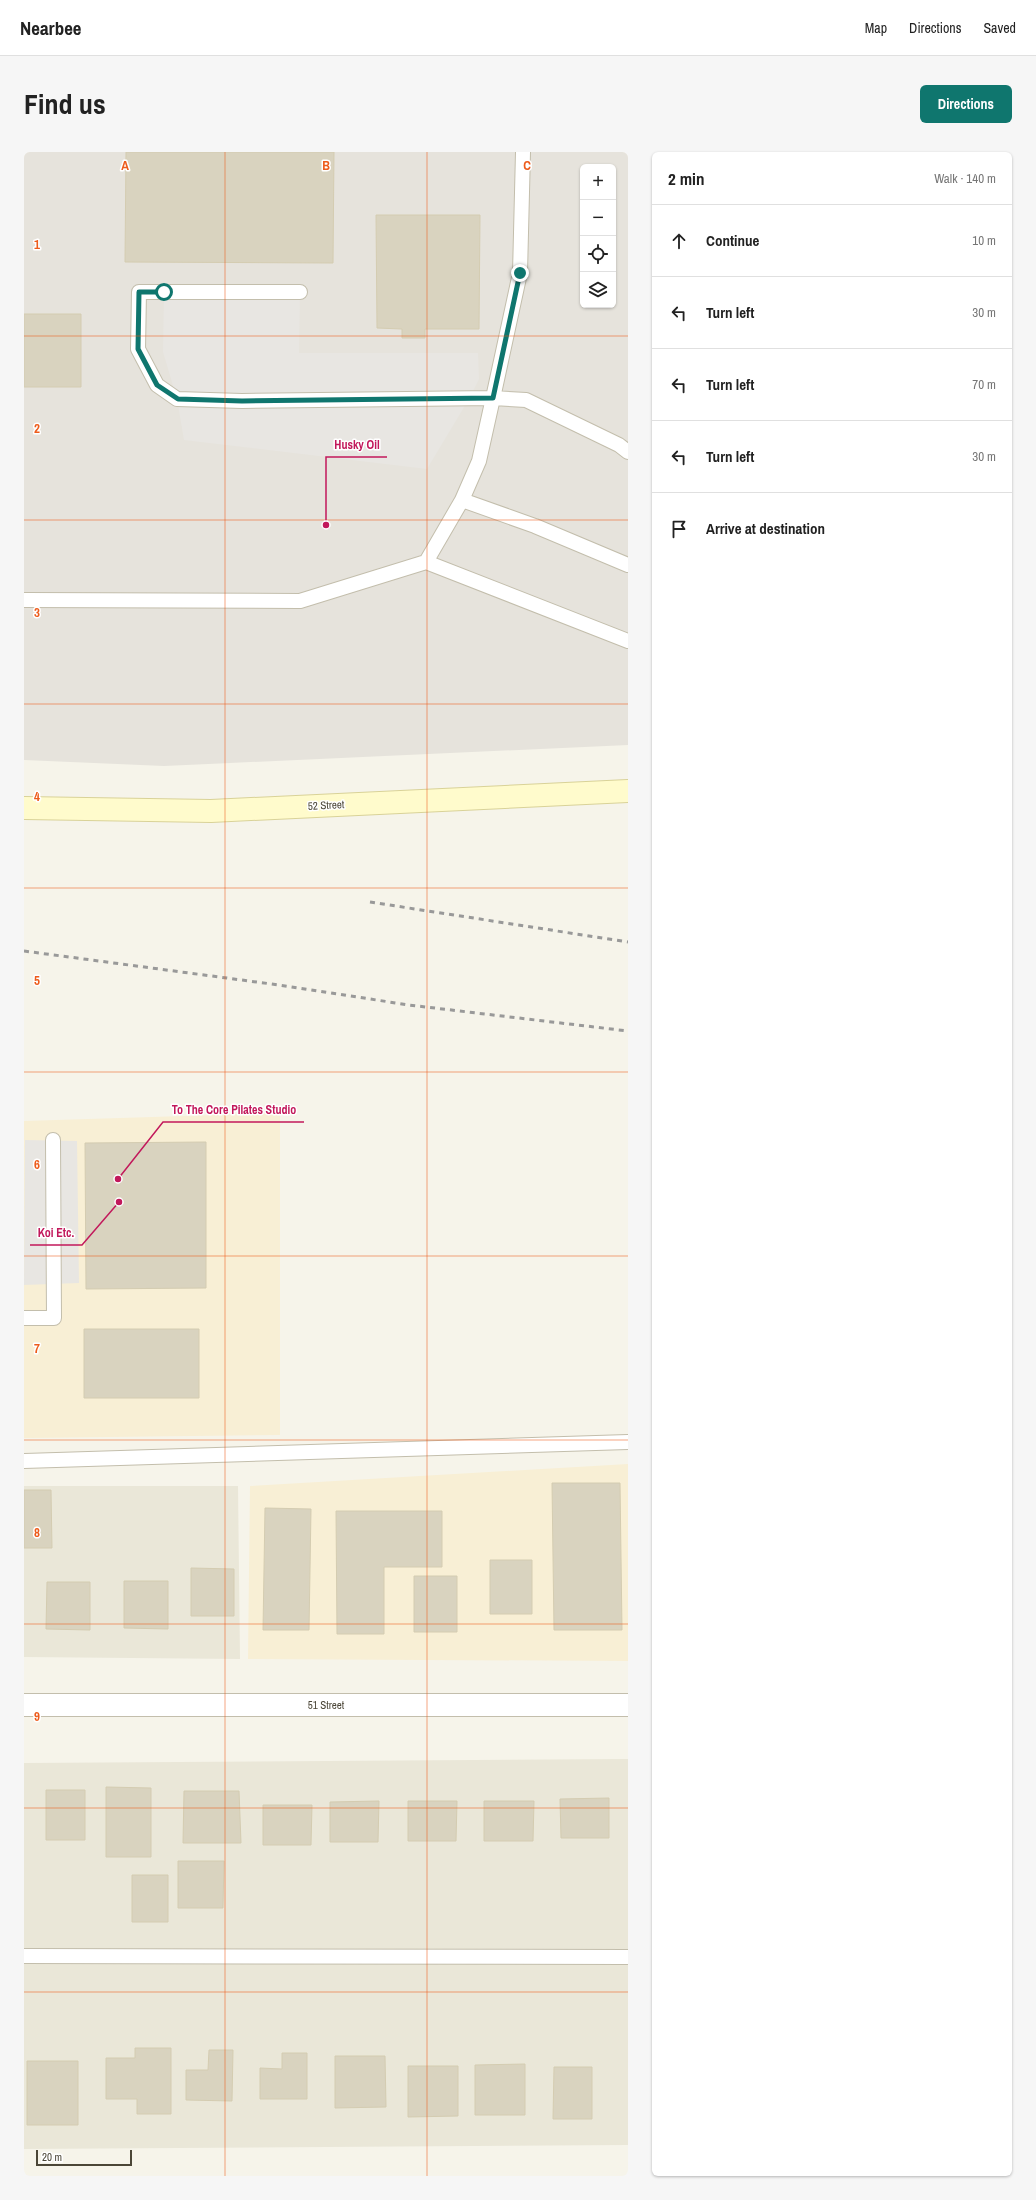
<!DOCTYPE html>
<meta charset="utf-8">
<style>
:root{--surface:#fff;--page:#f6f6f6;--text:#222;--muted:#767676;--line:#e0e0e0;--accent:#0f766e}
body{margin:0;font-family:"Archivo Narrow",sans-serif;background:var(--page);color:var(--text)}
.controls{position:absolute;right:12px;top:12px;display:grid;overflow:hidden;border-radius:6px;box-shadow:0 1px 3px #0004}
.controls button{width:36px;height:36px;display:grid;place-items:center;padding:0;border:0;border-bottom:1px solid var(--line);background:var(--surface);color:var(--text);font:20px sans-serif}
.scale{position:absolute;left:12px;bottom:10px;width:96px;box-sizing:border-box;padding-left:4px;border:2px solid #4b4637;border-top:0;font-size:11px;line-height:14px;white-space:nowrap;color:#4b4637;-webkit-text-stroke:3px #fff;paint-order:stroke}
.stop{position:absolute;width:12px;height:12px;margin:-9px;border:3px solid #0f766e;border-radius:50%;background:#fff}
.stop.end{background:#0f766e;border-color:#fff;box-shadow:0 1px 4px #0008}
.list{margin:0;padding:0;list-style:none}
h2{display:flex;justify-content:space-between;align-items:center;height:52px;margin:0;padding:0 16px;font-size:17px}
h2 small{font-size:13px;font-weight:400;color:var(--muted)}
.list li{display:grid;grid-template-columns:26px 1fr auto;gap:12px;align-items:center;box-sizing:border-box;height:72px;padding:0 16px;border-top:1px solid var(--line)}
.list b{display:block;font-size:15px;white-space:nowrap}
.list em{font-size:13px;font-style:normal;color:var(--muted)}
.icon{flex:none;width:22px;height:22px;fill:none;stroke:currentColor;stroke-width:2;stroke-linecap:round;stroke-linejoin:round}
.map{position:relative;flex:none;width:604px;height:2024px;overflow:hidden;border-radius:6px}
header{display:flex;align-items:center;gap:24px;box-sizing:border-box;height:56px;padding:0 20px;background:var(--surface);border-bottom:1px solid var(--line)}
header strong{font-size:19px}
nav{display:flex;gap:22px;margin-inline-start:auto;font-size:14px}
.intro{display:flex;align-items:center;justify-content:space-between;box-sizing:border-box;height:96px;padding:0 24px}
h1{margin:0;font-size:28px}
.button{padding:10px 18px;border-radius:6px;background:var(--accent);color:#fff;font-size:14px;font-weight:700}
main{display:flex;gap:24px;padding:0 24px}
aside{flex:1;background:var(--surface);border-radius:6px;box-shadow:0 1px 3px #0004}
.map>svg:first-child{display:block}
</style>
<header>
<strong>Nearbee</strong>
<nav><a>Map</a><a>Directions</a><a>Saved</a></nav>
</header>
<div class="intro"><h1>Find us</h1><a class="button">Directions</a></div>
<main>
<div class="map">
<svg width="604" height="2024" viewBox="0 0 604 2024">
<rect width="100%" height="100%" fill="#f6f4ea"/>
<path fill="#eae7d8" d="M0,1334h214l2,173 -216,-2z
M604,1607v386l-604,4v-386z"/>
<path fill="#f8efd5" d="M256,961v322l-256,3v-317z
M604,1312v197l-380,-2 2,-173z"/>
<path fill="#e6e3dc" fill-rule="evenodd" d="M0,0h604v593l-464,21 -140,-6zM559,15h30v138h-30z"/>
<path fill="#e8e6e2" d="M140,140h136l-1,61h179l1,26 -10,20 -42,70 -243,-29 -7,-41 -14,-47z
M1,988l52,1 2,142 -55,2z"/>
<path fill="#d9d3bf" stroke="#d4ccb1" d="M102,0h208l-1,111 -208,-1z
M352,63h104l-1,114h-54v9h-23v-9l-25,-1z
M0,162h57v73h-57z
M182,990v146l-120,1 -1,-146z
M60,1177h115v69h-115z
M528,1331h68l2,147h-68z
M0,1338h27l1,58h-28z
M241,1356l46,1 -2,121h-46z
M312,1359h106v56h-58v67h-47z
M466,1408h42v54h-42z
M167,1416l43,1v47h-43z
M390,1424h43v56h-43z
M100,1429h44v48l-44,-1z
M23,1430h43v48l-44,-1z
M82,1635l45,1v69h-45z
M22,1638h39v50h-39z
M160,1639h55l2,52h-58z
M585,1646v40h-48l-1,-39z
M355,1649l-1,41h-48v-40z
M384,1649h49l-1,40h-48z
M460,1649h50l-1,40h-49z
M239,1653h49l-1,40h-48z
M154,1709h46l-1,47h-45z
M108,1723h36v47h-36z
M111,1896h36v66h-34v-15h-31v-41h29z
M185,1898h24l-1,51 -46,-1v-30h22z
M258,1901h25v46h-47v-31l22,1z
M311,1904h50l1,51 -51,1z
M3,1909h51v64h-51z
M501,1912v51h-50v-50z
M384,1914h50v50l-50,1z
M530,1915h38v52h-39z"/>
<g fill="none" stroke-linecap="round" stroke-linejoin="round">
<g stroke="#c3beac" stroke-width="16">
<path id="lane" d="M499,0l-3,121 -27,125 33,2 93,45 9,7
M276,140h-161l-1,57 19,36 20,14 65,2 251,-3 -14,63 -17,39 -36,62
M438,348l73,26 93,39
M0,448l276,1 126,-39 202,79
M0,1166h30l-1,-178
M0,1309l604,-19
M0,1804l604,1"/>
</g>
<g stroke="#c3beac" stroke-width="24">
<path id="street" d="M0,1553h604"/>
</g>
<g stroke="#d9d298" stroke-width="24">
<path id="secondary" d="M0,656l187,3 417,-20"/>
</g>
<use href="#lane" stroke="#fff" stroke-width="14"/>
<use href="#street" stroke="#fff" stroke-width="22"/>
<use href="#secondary" stroke="#fffbcc" stroke-width="22"/>
<path stroke="#999" stroke-width="3" stroke-dasharray="5 5" stroke-linecap="butt" d="M346,750l258,40
M0,799l255,34 130,20 219,26"/>
</g>
<g fill="none" stroke-linecap="round" stroke-linejoin="round">
<path stroke="#0f766e" stroke-width="5" d="M140,140h-25l-1,57 19,36 21,14 64,2 251,-3 27,-125"/>
</g>
<path fill="none" stroke="#ed5c1c" stroke-width="1" stroke-opacity="0.55" d="M201,0v2024M403,0v2024M0,184h604M0,368h604M0,552h604M0,736h604M0,920h604M0,1104h604M0,1288h604M0,1472h604M0,1656h604M0,1840h604"/>
<g text-anchor="middle" dominant-baseline="central" stroke-width="3" stroke-linejoin="round" paint-order="stroke">
<g font-size="11" fill="#4b4637" stroke="#fff">
<text transform="translate(302 653) rotate(-3)">52 Street</text>
<text x="302" y="1553">51 Street</text>
</g>
</g>
<g font-size="13" text-anchor="middle" font-weight="bold" fill="#ed5c1c" stroke="#fff" stroke-width="3" stroke-linejoin="round" paint-order="stroke">
<text x="101" y="18">A</text>
<text x="302" y="18">B</text>
<text x="503" y="18">C</text>
<text x="13" y="97">1</text>
<text x="13" y="281">2</text>
<text x="13" y="465">3</text>
<text x="13" y="649">4</text>
<text x="13" y="833">5</text>
<text x="13" y="1017">6</text>
<text x="13" y="1201">7</text>
<text x="13" y="1385">8</text>
<text x="13" y="1569">9</text>
</g>
<path fill="none" stroke="#c2185b" stroke-width="1.5" d="M302 373L302 305H363M94 1027L139 970H280M95 1050L58 1093H6"/>
<g fill="#c2185b" stroke="#fff" stroke-width="1.5">
<circle cx="302" cy="373" r="4"/>
<circle cx="94" cy="1027" r="4"/>
<circle cx="95" cy="1050" r="4"/>
</g>
<g font-size="12" text-anchor="middle" font-weight="bold" fill="#c2185b" stroke="#fff" stroke-width="3" stroke-linejoin="round" paint-order="stroke">
<text x="333" y="297">Husky Oil</text>
<text x="210" y="962">To The Core Pilates Studio</text>
<text x="32" y="1085">Koi Etc.</text>
</g>
</svg>
<div class="controls">
<button>+</button>
<button>−</button>
<button><svg class="icon" aria-label="locate" viewBox="0 0 24 24"><circle cx="12" cy="12" r="6"/><path d="M12 2v4M12 18v4M2 12h4M18 12h4"/></svg></button>
<button><svg class="icon" aria-label="layers" viewBox="0 0 24 24"><path d="M12 4l9 5-9 5-9-5zM3 14l9 5 9-5"/></svg></button>
</div>
<div class="scale">20 m</div>
<div class="stop" style="left:140px;top:140px"></div>
<div class="stop end" style="left:496px;top:121px"></div>
</div>
<aside>
<h2>2 min<small>Walk · 140 m</small></h2>
<ul class="list">
<li><svg class="icon" aria-label="ahead" viewBox="0 0 24 24"><path d="M12 20V5M6 11l6-6 6 6"/></svg><div><b>Continue</b></div><em>10 m</em></li>
<li><svg class="icon" aria-label="left" viewBox="0 0 24 24"><path d="M17 20v-9H6M10 6l-5 5 5 5"/></svg><div><b>Turn left</b></div><em>30 m</em></li>
<li><svg class="icon" aria-label="left" viewBox="0 0 24 24"><path d="M17 20v-9H6M10 6l-5 5 5 5"/></svg><div><b>Turn left</b></div><em>70 m</em></li>
<li><svg class="icon" aria-label="left" viewBox="0 0 24 24"><path d="M17 20v-9H6M10 6l-5 5 5 5"/></svg><div><b>Turn left</b></div><em>30 m</em></li>
<li><svg class="icon" aria-label="arrive" viewBox="0 0 24 24"><path d="M6 21V4h12l-3 4 3 4H6"/></svg><div><b>Arrive at destination</b></div></li>
</ul>
</aside>
</main>
